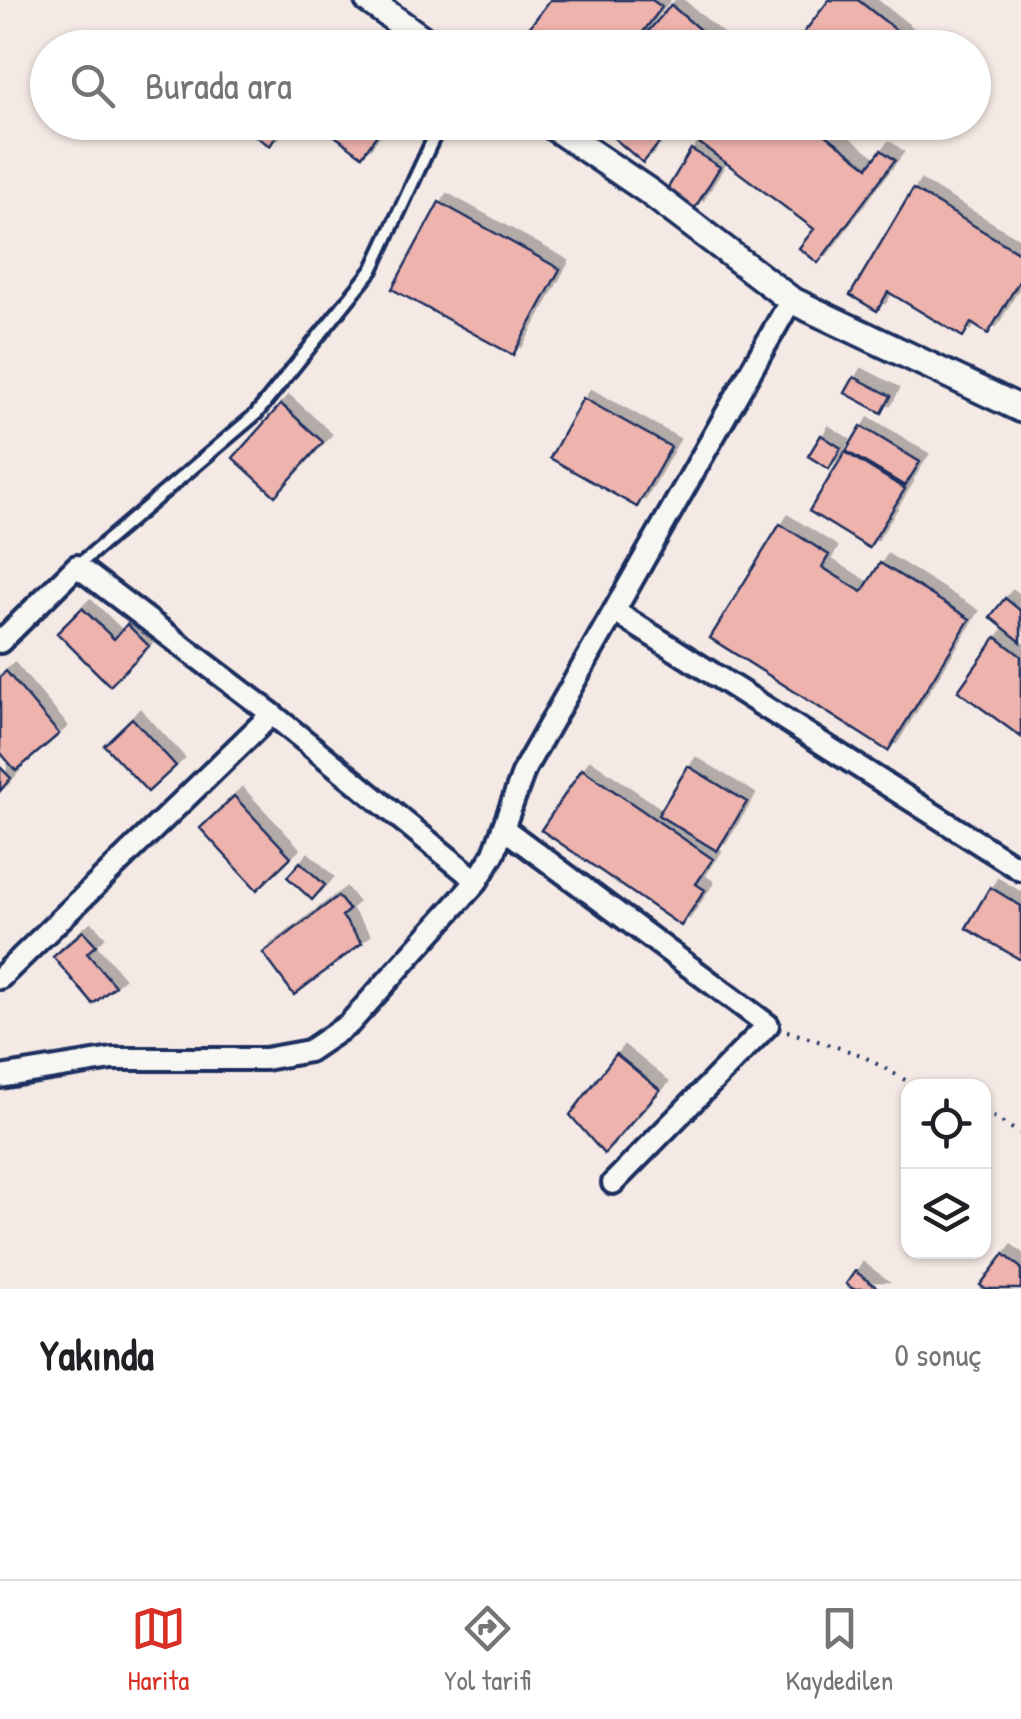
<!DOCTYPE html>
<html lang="tr">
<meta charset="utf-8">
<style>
:root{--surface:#fff;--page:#f2f2f2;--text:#202124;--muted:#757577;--line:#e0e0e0;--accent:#d93025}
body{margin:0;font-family:"Patrick Hand",sans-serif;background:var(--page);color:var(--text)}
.controls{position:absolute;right:30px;bottom:30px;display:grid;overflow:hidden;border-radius:20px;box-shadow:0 2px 8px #0004}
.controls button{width:90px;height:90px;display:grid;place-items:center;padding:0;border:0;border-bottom:2px solid var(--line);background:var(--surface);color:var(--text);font:50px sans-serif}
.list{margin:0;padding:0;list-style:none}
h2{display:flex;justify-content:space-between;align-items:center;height:130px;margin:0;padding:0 40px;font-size:42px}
h2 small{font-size:32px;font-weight:400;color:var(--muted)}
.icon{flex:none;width:55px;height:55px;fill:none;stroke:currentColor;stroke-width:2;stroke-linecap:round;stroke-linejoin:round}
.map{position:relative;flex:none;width:1021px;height:1289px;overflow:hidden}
.search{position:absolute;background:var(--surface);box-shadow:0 2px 8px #0004;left:30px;right:30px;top:30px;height:110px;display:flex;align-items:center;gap:25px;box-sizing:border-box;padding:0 35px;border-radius:55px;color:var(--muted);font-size:38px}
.sheet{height:290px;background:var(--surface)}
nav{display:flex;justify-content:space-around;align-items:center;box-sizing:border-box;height:140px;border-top:2px solid var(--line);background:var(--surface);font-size:28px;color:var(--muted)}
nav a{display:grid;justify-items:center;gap:5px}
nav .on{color:var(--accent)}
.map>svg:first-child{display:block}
</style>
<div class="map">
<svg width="1021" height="1289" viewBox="0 0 1021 1289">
<defs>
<filter id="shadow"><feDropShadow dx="8" dy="-8" stdDeviation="0" flood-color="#0004"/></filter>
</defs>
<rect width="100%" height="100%" fill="#f4e9e4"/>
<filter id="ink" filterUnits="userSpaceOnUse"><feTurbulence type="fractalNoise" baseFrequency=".01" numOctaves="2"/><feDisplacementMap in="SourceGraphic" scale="20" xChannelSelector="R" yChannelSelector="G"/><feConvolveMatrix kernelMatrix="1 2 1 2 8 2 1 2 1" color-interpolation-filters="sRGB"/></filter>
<g filter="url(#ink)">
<path fill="#eeb3ad" stroke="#1b2f5e" stroke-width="2.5" filter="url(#shadow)" d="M550,0h102l10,7 -31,41h-117z
M829,0h29l61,48h-100l-17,-13z
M671,5l50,43h-76l-6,-6z
M234,122h51l-15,24z
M316,122h70l-24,34z
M604,122h72l-33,41 -42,-36z
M713,122h96l59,45 13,-17 14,10 -77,103 -19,-15 15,-19 -116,-87z
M691,149l29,18 -25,41 -29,-17z
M913,189l108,65v24l-33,56 -17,-11 -8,14 -75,-45 -11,19 -27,-16z
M439,202l121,67 -47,86 -121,-66z
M854,377l37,19 -9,17 -37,-20z
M583,398l88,49 -34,60 -87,-49z
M281,404l42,38 -48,54 -42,-38z
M861,426l59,36 -15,24 -59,-35z
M821,435l20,13 -12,21 -21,-13z
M845,452l60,37 -36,59 -60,-37z
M780,524l49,31 -7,12 40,25 18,-29 90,56 -82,132 -178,-113z
M1005,598l16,13v31l-31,-25z
M82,608l32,31 13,-15 22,22 -39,40 -53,-53z
M996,637l25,19v81l-63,-46z
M6,671l53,63 -43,37 -16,-19v-75z
M132,718l44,48 -28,26 -44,-47z
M688,766l59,36 -30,49 -59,-36z
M0,767l11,11 -11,13z
M582,769l131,90 -17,25 9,6 -24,36 -140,-96z
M234,796l57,61 -34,33 -57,-62z
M300,862l25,23 -13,15 -25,-23z
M990,887l31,19v54l-55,-32z
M338,896l11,14 -7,6 20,27 -68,52 -31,-42z
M83,931l13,14 -9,8 28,33 -22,18 -40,-47z
M616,1054l44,36 -56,64 -34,-39z
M1004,1254l17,14v21h-36l-5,-4z
M855,1271l24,18h-26l-7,-5z"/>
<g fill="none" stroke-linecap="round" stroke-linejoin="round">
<g stroke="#1b2f5e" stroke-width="18">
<path id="service" d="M77,566l179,-152 116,-144 69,-148"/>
</g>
<g stroke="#1b2f5e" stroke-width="28">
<path id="minor" d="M614,611l407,259
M0,642l77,-76 195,148 205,167 17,-28 31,-85 266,-468
M503,828l265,197 -155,158
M0,978l272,-264
M0,1077l112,-18h153l44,-8 40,-27 128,-143"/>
</g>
<g stroke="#1b2f5e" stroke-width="32">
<path id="tertiary" d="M368,0l67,48
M546,122l102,69 143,109 230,109"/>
</g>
<path stroke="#1b2f5e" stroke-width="4" stroke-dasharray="2.5 8" stroke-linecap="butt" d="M787,1031l74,24 55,31
M984,1111l37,23"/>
<use href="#service" stroke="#f6f6f2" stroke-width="10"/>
<use href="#minor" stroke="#f6f6f2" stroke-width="20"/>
<use href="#tertiary" stroke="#f6f6f2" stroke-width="25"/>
</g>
</g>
</svg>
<div class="controls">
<button><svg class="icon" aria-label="locate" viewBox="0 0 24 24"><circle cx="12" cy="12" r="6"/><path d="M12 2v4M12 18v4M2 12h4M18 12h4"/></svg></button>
<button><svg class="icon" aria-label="layers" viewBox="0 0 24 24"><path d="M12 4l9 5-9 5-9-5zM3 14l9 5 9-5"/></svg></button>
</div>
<div class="search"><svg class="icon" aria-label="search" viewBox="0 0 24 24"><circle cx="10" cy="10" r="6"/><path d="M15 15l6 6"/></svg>Burada ara</div>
</div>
<section class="sheet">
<h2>Yakında<small>0 sonuç</small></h2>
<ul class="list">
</ul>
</section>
<nav>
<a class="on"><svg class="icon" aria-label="map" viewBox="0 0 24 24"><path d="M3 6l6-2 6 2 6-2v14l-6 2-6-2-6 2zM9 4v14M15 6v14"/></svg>Harita</a>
<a><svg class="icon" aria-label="directions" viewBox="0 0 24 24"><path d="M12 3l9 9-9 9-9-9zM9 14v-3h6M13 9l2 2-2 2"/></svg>Yol tarifi</a>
<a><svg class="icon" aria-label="saved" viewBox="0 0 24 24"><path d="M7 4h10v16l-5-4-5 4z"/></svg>Kaydedilen</a>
</nav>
